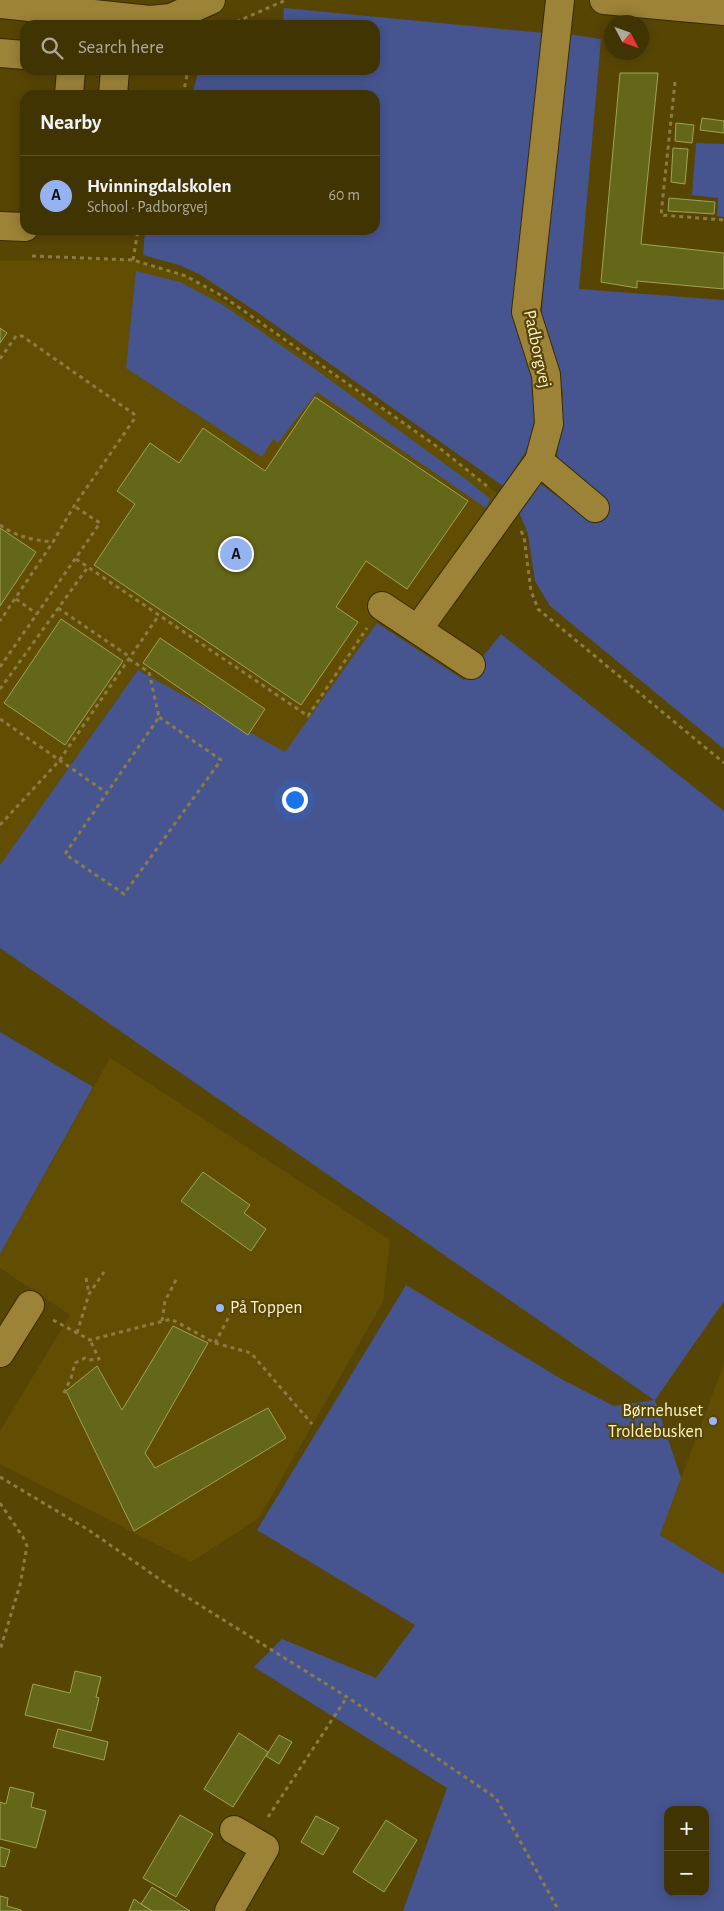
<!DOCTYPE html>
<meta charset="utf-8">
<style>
:root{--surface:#413403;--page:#4c3f12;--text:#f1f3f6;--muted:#aeaa9a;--line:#5a4f25;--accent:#95b2f1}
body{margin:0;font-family:"Alegreya Sans",sans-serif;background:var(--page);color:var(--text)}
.controls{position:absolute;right:15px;bottom:15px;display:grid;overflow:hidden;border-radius:10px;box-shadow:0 2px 12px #0003}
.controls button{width:45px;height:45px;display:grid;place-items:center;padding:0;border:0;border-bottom:1px solid var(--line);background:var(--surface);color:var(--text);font:25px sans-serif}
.compass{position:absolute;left:604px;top:15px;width:45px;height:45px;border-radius:50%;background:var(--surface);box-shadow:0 2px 12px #0003;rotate:131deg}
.you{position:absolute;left:294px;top:799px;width:18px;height:18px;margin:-12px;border:4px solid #fff;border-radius:50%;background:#1a73e8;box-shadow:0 0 0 8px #1a73e833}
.badge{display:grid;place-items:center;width:32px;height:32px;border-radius:50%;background:var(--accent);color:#111;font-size:16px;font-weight:700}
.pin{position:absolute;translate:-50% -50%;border:2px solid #fff;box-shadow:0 1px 5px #0006}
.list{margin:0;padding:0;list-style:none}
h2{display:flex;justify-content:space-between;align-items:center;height:65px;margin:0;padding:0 20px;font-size:21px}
h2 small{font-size:16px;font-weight:400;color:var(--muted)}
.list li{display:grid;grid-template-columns:32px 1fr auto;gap:15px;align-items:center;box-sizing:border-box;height:80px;padding:0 20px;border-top:1px solid var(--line)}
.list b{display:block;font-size:19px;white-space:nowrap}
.list p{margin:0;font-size:16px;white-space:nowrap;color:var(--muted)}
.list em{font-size:16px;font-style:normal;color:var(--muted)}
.icon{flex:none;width:28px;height:28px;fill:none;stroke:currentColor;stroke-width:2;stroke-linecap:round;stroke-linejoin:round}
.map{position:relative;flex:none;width:724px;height:1911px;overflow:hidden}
.search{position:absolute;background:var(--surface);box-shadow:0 2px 12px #0003;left:20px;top:20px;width:360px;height:55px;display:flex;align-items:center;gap:12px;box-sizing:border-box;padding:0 18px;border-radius:15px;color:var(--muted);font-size:19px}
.panel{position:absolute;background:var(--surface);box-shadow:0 2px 12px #0003;left:20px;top:90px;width:360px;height:145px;border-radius:15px}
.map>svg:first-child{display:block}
</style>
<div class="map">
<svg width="724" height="1911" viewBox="0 0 724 1911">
<rect width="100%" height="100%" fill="#574504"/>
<path fill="#624e03" d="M133,260l53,16 256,174 66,52 -90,127 -36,-23 -5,17 -92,130 -147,-83 -138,195v-604z
M110,1058l280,182 -7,62 -124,216 -68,44 -191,-98v-33l70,-116 -70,-47v-14z
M724,1364v210l-64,-39z"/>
<path fill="#465590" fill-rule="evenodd" d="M284,8l259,25 -5,382 -10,33 -25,38 -249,-176 -55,-36 -20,-9 -36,-10 2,-25h230v-135h-183l7,-25h176v-45h-92z
M568,34l33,5 -22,250 145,11v449l-174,-143 -15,-25 -7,-47 -9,-22 19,-30 50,37 -20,-44 -11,-19 6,-64 -12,-35 -9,-41 1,-36z
M696,143l28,1v73l-7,-1 1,-18 -26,-3z
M136,271l44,11 43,23 92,64 156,114 19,16 -4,9 -169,-116 -39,51 -5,-4 -11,18 -136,-89z
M377,623l87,57 37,-46 223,177v490l-69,99 26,78 -21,57 64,39v337h-321l44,-123 -193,-121 28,-28 94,39 39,-53 -158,-95 149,-245 157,95 51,26 40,-6 -654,-452v-83l138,-195 147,82zM668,1810h37v82h-37z
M0,1032l93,55 -93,167z"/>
<path fill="#646717" stroke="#9fa257" d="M620,73h38l-17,171 83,9v36l-87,-8v7l-36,-6z
M702,118l22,3v12l-24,-3z
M676,123l18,2 -2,18 -17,-2z
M673,148l15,1 -3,35 -14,-2z
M669,198l46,4 -1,12 -46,-3z
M0,328l7,5 -7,10z
M315,397l153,104 -61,88 -41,-28 -30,46 22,15 -57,83 -207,-140 41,-61 -18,-13 33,-48 29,20 24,-35 62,43z
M0,528l36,24 -36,54z
M61,619l62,42 -58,84 -61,-42z
M160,638l105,71 -17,26 -105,-72z
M203,1172l47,33 -6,8 22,16 -15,22 -70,-50z
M173,1326l35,17 -63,110 10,15 113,-60 18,30 -152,93 -68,-140 31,-25 25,44z
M75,1671l26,6 -5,20 3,1 -8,33 -66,-16 8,-31 37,9z
M58,1729l50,13 -4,18 -51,-13z
M239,1733l29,19 -35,55 -29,-18z
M279,1735l13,7 -13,22 -13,-8z
M10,1787l24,6 -3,14 15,4 -10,37 -36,-9v-37l6,2z
M180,1815l33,19 -37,63 -33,-19z
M316,1816l23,12 -16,27 -22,-13z
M386,1820l31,20 -33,52 -31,-20z
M0,1847l10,3 -5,17 -5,-1z
M152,1887l38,24h-38l-11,-7z
M0,1896l8,2 -1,8 14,4v1h-21z
M134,1899l7,5 11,7h-23z"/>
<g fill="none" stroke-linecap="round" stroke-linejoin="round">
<g stroke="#382c02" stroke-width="30">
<path id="minor" d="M604,0l120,11
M0,4l150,16 21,-2 40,-18
M0,53l25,2
M69,95l2,-25
M113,95l2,-25
M0,226l25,1
M539,461l56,47
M382,606l89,59
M418,629l121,-168 10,-37 -3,-49 -20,-63 34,-312
M0,1353l30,-48
M229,1911l36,-63 -31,-18"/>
</g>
<path stroke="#8c7c44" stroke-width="3" stroke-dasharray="4 4" stroke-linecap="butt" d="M229,25l57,-25
M675,82l-14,133 63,5
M183,95l5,-25
M32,256l101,4 53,16 38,21 218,153 45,36
M133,260l5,-30
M0,359l16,-23h6l112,78 1,4 -61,88 -21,36 -53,79
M0,525c17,12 33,15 53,17
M521,531l3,6 7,54 7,18 186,154
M76,559l232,157 59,-88
M16,599l21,15
M58,608l72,49
M129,659l20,13 10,45 -94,137 59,40 97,-134 -62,-43
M0,667l100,-144 -26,-17
M0,689l88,-122
M0,719l107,74
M0,825l59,-64 100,-146
M86,1278l3,16
M53,1320l37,20 81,-21 44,24 36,10 61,71
M162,1321l3,-20 12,-23
M77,1333l12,-39 15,-22
M215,1343l17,-32
M64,1393l7,-15 4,-15 10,-5 4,2 10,-1 -9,-19
M0,1477l87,52 87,60 173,108 149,101 63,113
M0,1503l23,34 4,9 -7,39 -20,65
M268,1817l79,-120"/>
<use href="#minor" stroke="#9c8338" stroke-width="28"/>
</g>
<g fill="#9eb4fd" stroke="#574504" stroke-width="2">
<circle cx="220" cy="1308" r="5"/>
<circle cx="713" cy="1421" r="5"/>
</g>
<g text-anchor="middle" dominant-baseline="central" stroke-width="4.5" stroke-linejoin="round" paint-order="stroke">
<g font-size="18" fill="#fcf0cb" stroke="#574504">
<text transform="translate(537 349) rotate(78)">Padborgvej</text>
</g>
<g font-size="18" fill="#fcf0cb" stroke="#574504" text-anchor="start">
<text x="230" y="1308">På Toppen</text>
<text x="703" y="1411" text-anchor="end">Børnehuset<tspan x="703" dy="21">Troldebusken</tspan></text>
</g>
</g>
</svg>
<div class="controls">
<button>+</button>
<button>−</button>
</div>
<svg class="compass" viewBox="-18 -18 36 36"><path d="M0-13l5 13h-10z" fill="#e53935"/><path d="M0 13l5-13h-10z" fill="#aeaa9a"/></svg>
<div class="you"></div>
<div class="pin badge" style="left:236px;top:554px">A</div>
<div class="search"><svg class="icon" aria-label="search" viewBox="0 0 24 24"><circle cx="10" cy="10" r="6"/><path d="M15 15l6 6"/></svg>Search here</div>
<section class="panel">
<h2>Nearby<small></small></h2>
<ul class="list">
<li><span class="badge">A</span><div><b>Hvinningdalskolen</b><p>School · Padborgvej</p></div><em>60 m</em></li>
</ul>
</section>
</div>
